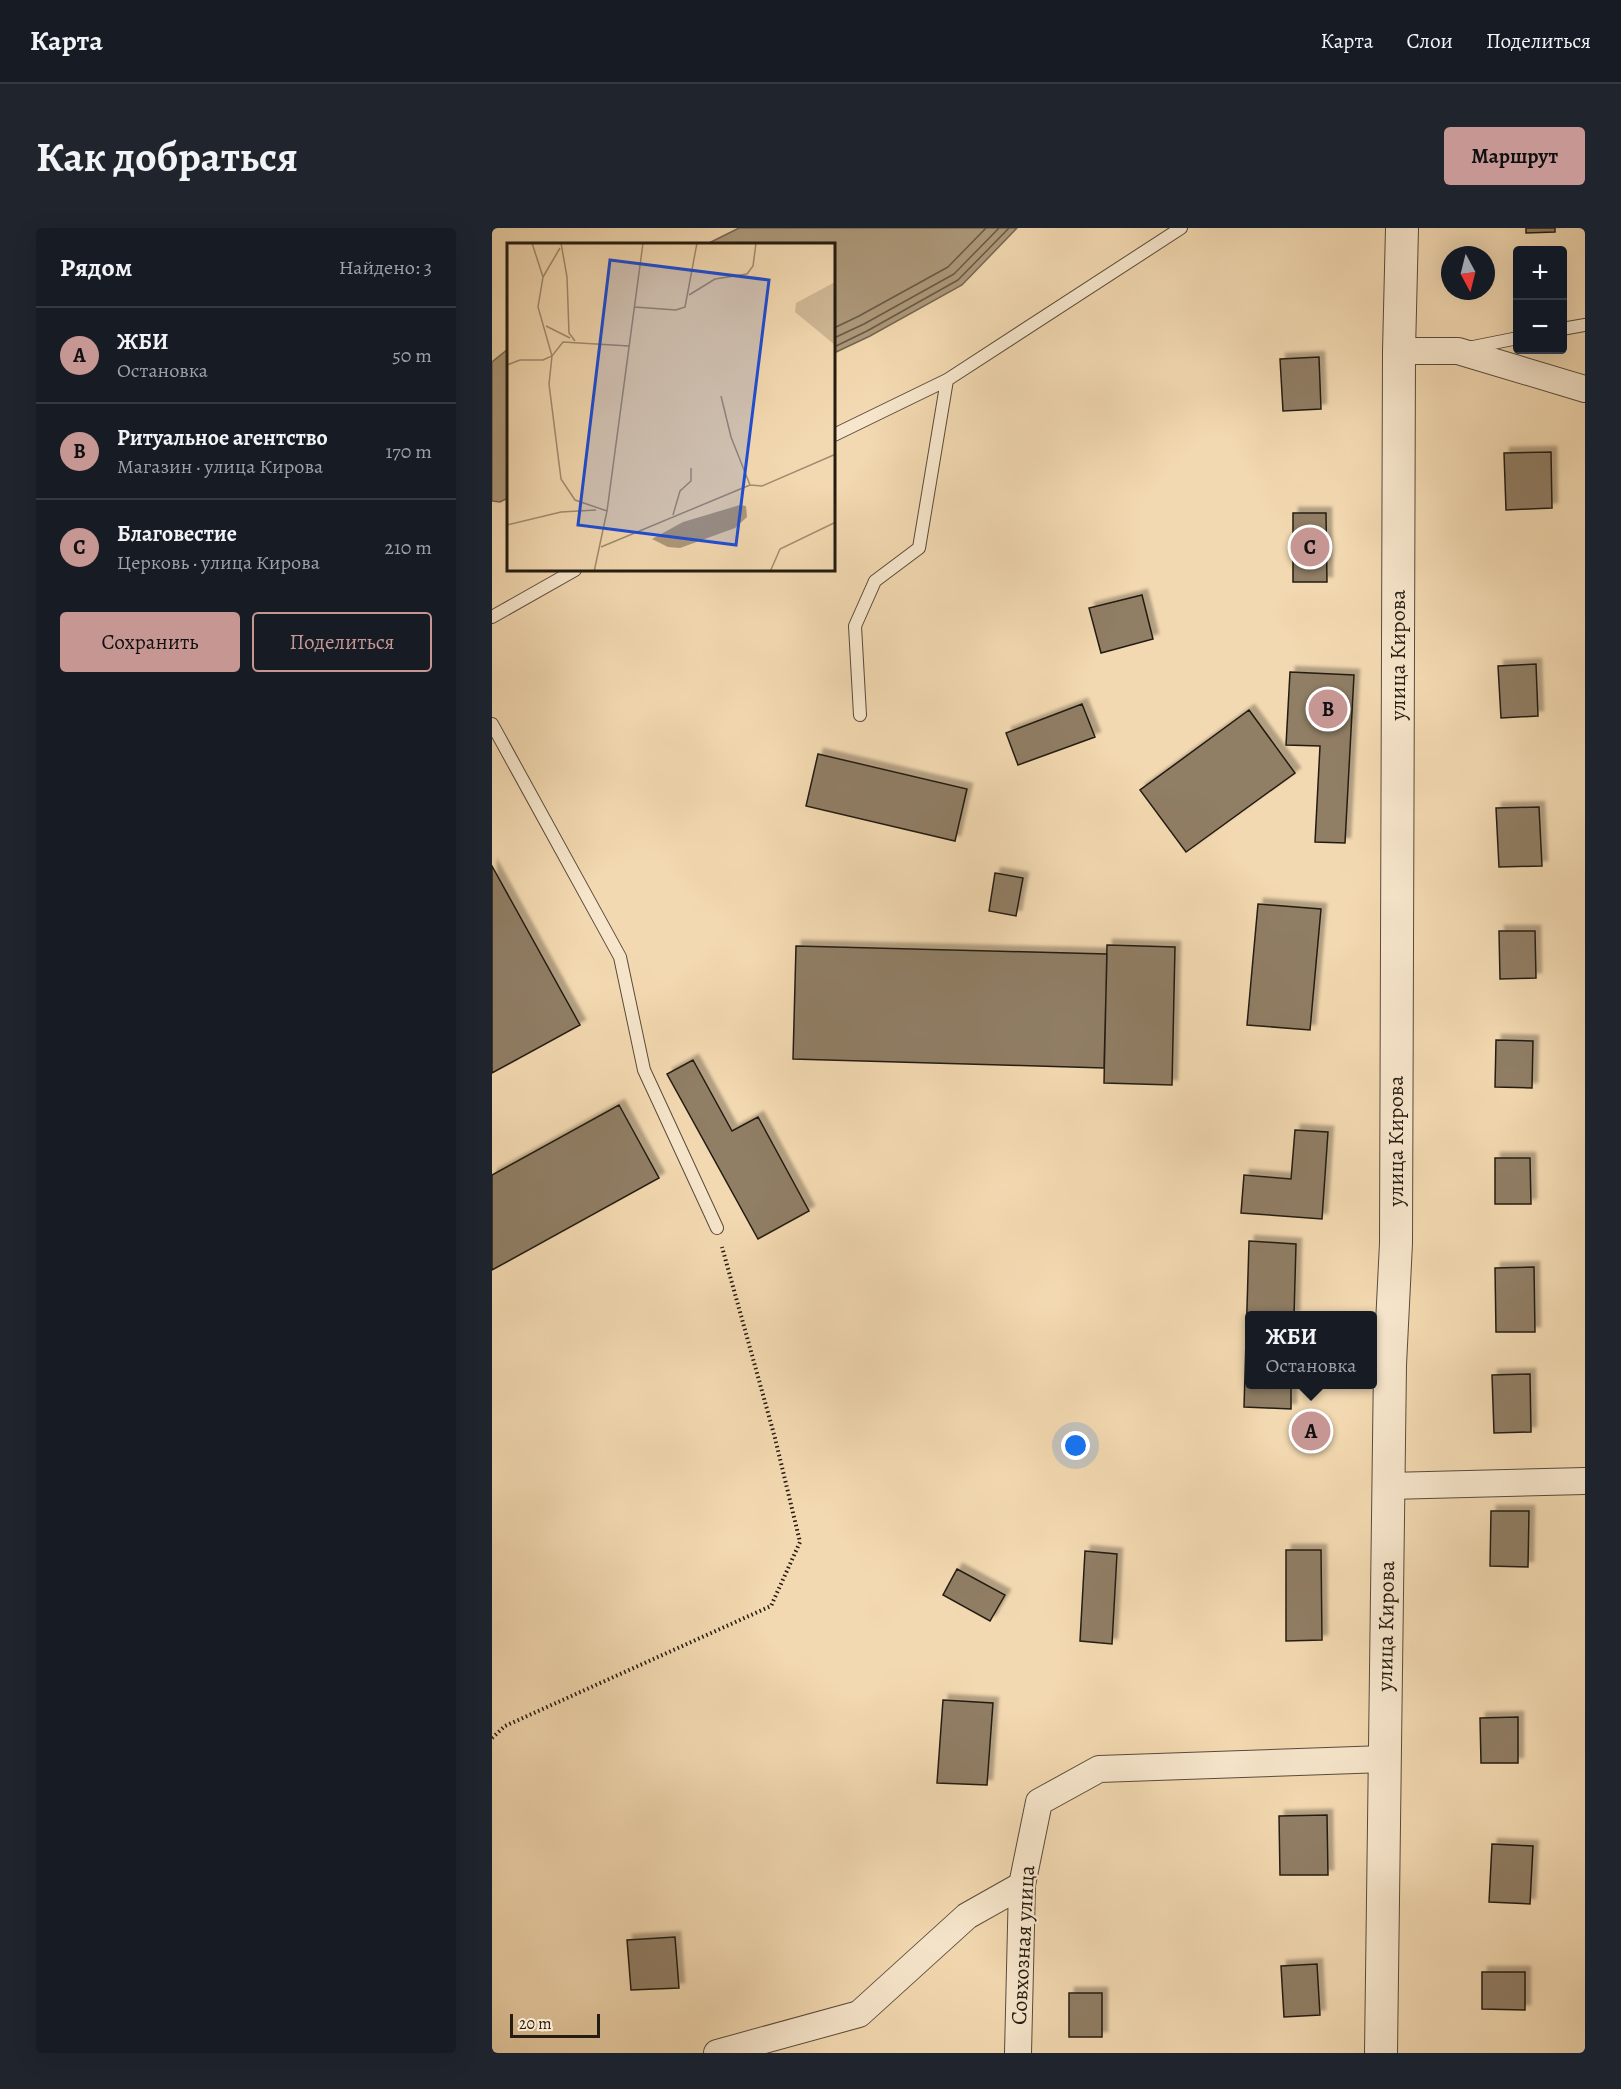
<!DOCTYPE html>
<html lang="ru">
<meta charset="utf-8">
<style>
:root{--surface:#171b24;--page:#20242c;--text:#f1f3f6;--muted:#9ea1a6;--line:#363941;--accent:#c59692}
body{margin:0;font-family:Alegreya,serif;background:var(--page);color:var(--text)}
.controls{position:absolute;right:18px;top:18px;display:grid;overflow:hidden;border-radius:6px;box-shadow:0 6px 24px #0002}
.controls button{width:54px;height:54px;display:grid;place-items:center;padding:0;border:0;border-bottom:2px solid var(--line);background:var(--surface);color:var(--text);font:30px sans-serif}
.compass{position:absolute;left:949px;top:18px;width:54px;height:54px;border-radius:50%;background:var(--surface);box-shadow:0 6px 24px #0002;rotate:173deg}
.scale{position:absolute;left:18px;bottom:15px;width:90px;box-sizing:border-box;padding-left:6px;border:3px solid #241c12;border-top:0;font-size:16px;line-height:21px;white-space:nowrap;color:#241c12;-webkit-text-stroke:4px #f7e6cc;paint-order:stroke}
.you{position:absolute;left:584px;top:1218px;width:21px;height:21px;margin:-15px;border:4px solid #fff;border-radius:50%;background:#1a73e8;box-shadow:0 0 0 9px #1a73e833}
.badge{display:grid;place-items:center;width:39px;height:39px;border-radius:50%;background:var(--accent);color:#111;font-size:20px;font-weight:700}
.pin{position:absolute;translate:-50% -50%;border:3px solid #fff;box-shadow:0 2px 6px #0006}
.popup{position:absolute;left:753px;top:1083px;width:132px;height:78px;box-sizing:border-box;display:grid;place-content:center;border-radius:6px;background:var(--surface);filter:drop-shadow(0 2px 4px #0005);font-size:20px;white-space:nowrap;color:var(--muted)}
.popup b{font-size:22px;color:var(--text)}
.popup::after{content:'';position:absolute;left:50%;top:100%;margin-left:-12px;border:12px solid transparent;border-top-color:var(--surface)}
.list{margin:0;padding:0;list-style:none}
h2{display:flex;justify-content:space-between;align-items:center;height:78px;margin:0;padding:0 24px;font-size:26px}
h2 small{font-size:20px;font-weight:400;color:var(--muted)}
.list li{display:grid;grid-template-columns:39px 1fr auto;gap:18px;align-items:center;box-sizing:border-box;height:96px;padding:0 24px;border-top:2px solid var(--line)}
.list b{display:block;font-size:22px;white-space:nowrap}
.list p{margin:0;font-size:20px;white-space:nowrap;color:var(--muted)}
.list em{font-size:20px;font-style:normal;color:var(--muted)}
.actions{display:flex;gap:12px;padding:18px 24px}
.actions a{flex:1;padding:14px 0;border:2px solid var(--accent);border-radius:6px;text-align:center;font-size:21px;color:var(--accent)}
.actions .main{background:var(--accent);color:#111}
.map{position:relative;flex:none;width:1093px;height:1825px;overflow:hidden;border-radius:6px}
header{display:flex;align-items:center;gap:36px;box-sizing:border-box;height:84px;padding:0 30px;background:var(--surface);border-bottom:2px solid var(--line)}
header strong{font-size:28px}
nav{display:flex;gap:33px;margin-inline-start:auto;font-size:21px}
.intro{display:flex;align-items:center;justify-content:space-between;box-sizing:border-box;height:144px;padding:0 36px}
h1{margin:0;font-size:42px}
.button{padding:15px 27px;border-radius:6px;background:var(--accent);color:#111;font-size:21px;font-weight:700}
main{display:flex;gap:36px;padding:0 36px}
aside{flex:1;background:var(--surface);border-radius:6px;box-shadow:0 6px 24px #0002}
.map>svg:first-child{display:block}
</style>
<header>
<strong>Карта</strong>
<nav><a>Карта</a><a>Слои</a><a>Поделиться</a></nav>
</header>
<div class="intro"><h1>Как добраться</h1><a class="button">Маршрут</a></div>
<main>
<aside>
<h2>Рядом<small>Найдено: 3</small></h2>
<ul class="list">
<li><span class="badge">A</span><div><b>ЖБИ</b><p>Остановка</p></div><em>50 m</em></li>
<li><span class="badge">B</span><div><b>Ритуальное агентство</b><p>Магазин · улица Кирова</p></div><em>170 m</em></li>
<li><span class="badge">C</span><div><b>Благовестие</b><p>Церковь · улица Кирова</p></div><em>210 m</em></li>
</ul>
<div class="actions"><a class="main">Сохранить</a><a>Поделиться</a></div>
</aside>
<div class="map">
<svg width="1093" height="1825" viewBox="0 0 1093 1825">
<defs>
<filter id="shadow"><feDropShadow dx="5.5" dy="-5.5" stdDeviation="1.5" flood-color="#0004"/></filter>
</defs>
<rect width="100%" height="100%" fill="#f3d9b1"/>
<filter id="stains"><feTurbulence type="fractalNoise" baseFrequency=".00333" numOctaves="4"/><feColorMatrix values="0 0 0 0 .2 0 0 0 0 .09 0 0 0 0 .02 0 0 0 .5 -.17"/></filter>
<radialGradient id="worn" r=".72"><stop offset=".6" stop-color="#630" stop-opacity="0"/><stop offset="1" stop-color="#630" stop-opacity=".3"/></radialGradient>
<path fill="#ad997b" stroke="#766751" stroke-width="1.5" d="M247,0h278l-55,57 -92,51 -36,17v-109h-127z
M16,121v149l-8,4 -8,-1v-139z"/>
<g fill="none" stroke-linecap="round" stroke-linejoin="round">
<path stroke="#685a46" stroke-width="1.5" d="M342,100l25,-12 89,-49 38,-39
M342,110l30,-14 90,-50 45,-46
M342,119l33,-16 91,-51 51,-52"/>
</g>
<path fill="#907e65" stroke="#241c12" stroke-width="1.5" filter="url(#shadow)" d="M1034,0h29v4l-29,1z
M827,129l2,52 -38,2 -3,-52z
M1059,224l1,56 -46,2 -2,-57z
M801,285h33l1,69h-34z
M650,367l11,44 -52,14 -12,-45z
M1044,436l2,52 -37,2 -3,-52z
M798,444l64,3 -9,168 -30,-1 5,-96 -34,-1z
M590,476l13,33 -77,28 -12,-32z
M757,482l46,63 -109,79 -46,-62z
M326,526l149,35 -12,52 -149,-35z
M1047,579l3,59 -43,1 -3,-59z
M0,638l88,159 -88,48z
M503,645l28,5 -7,38 -27,-5z
M766,676l63,5 -11,121 -63,-5z
M1007,703h36l1,47 -36,1z
M615,717l68,2 -3,138 -68,-2z
M304,718l311,8 -3,114 -311,-9z
M1004,812l37,1 -1,47 -37,-1z
M201,832l39,71 26,-14 51,94 -51,28 -91,-165z
M127,877l40,73 -167,92v-95z
M803,902l33,2 -6,87 -81,-6 3,-38 47,4z
M1003,930h35l1,46h-36z
M757,1013l47,3 -2,72h-44v68h41v25l-47,-2z
M1042,1039l1,65h-39l-1,-64z
M1038,1146l1,58 -37,1 -2,-58z
M999,1283h38l-1,56 -38,-1z
M794,1322h35l1,90 -36,1z
M593,1323l32,3 -5,90 -32,-3z
M465,1341l48,26 -15,26 -47,-26z
M451,1472l50,3 -6,82 -50,-2z
M1026,1489v46h-37l-1,-45z
M835,1587l1,60h-48l-1,-59z
M1000,1616l41,2 -3,58 -41,-2z
M183,1709l4,51 -48,2 -4,-50z
M825,1736l3,51 -36,2 -3,-51z
M990,1744h43v38l-43,-1z
M577,1765h33v44h-33z"/>
<g fill="none" stroke-linecap="round" stroke-linejoin="round">
<g stroke="#584b3a" stroke-width="14">
<path id="service" d="M1070,101l23,-4
M976,120l50,-10
M342,207l113,-55 234,-152
M0,389l83,-47
M368,487l-5,-89 20,-45 44,-33 28,-168
M0,496l128,233 24,113 73,158"/>
</g>
<g stroke="#584b3a" stroke-width="28">
<path id="minor" d="M907,123h59l127,38
M897,1258l196,-5
M225,1825l142,-39 108,-98 55,-31
M526,1825l4,-168 17,-83 60,-33 285,-10"/>
</g>
<g stroke="#584b3a" stroke-width="34">
<path id="tertiary" d="M889,1825l9,-688 6,-122 3,-892 3,-123"/>
</g>
<path stroke="#241c12" stroke-width="4" stroke-dasharray="1.5 3" stroke-linecap="butt" d="M0,1510l13,-12 266,-120 29,-64 -25,-104 -53,-191"/>
<use href="#service" stroke="#f7e6cc" stroke-width="12"/>
<use href="#minor" stroke="#f7e6cc" stroke-width="26"/>
<use href="#tertiary" stroke="#f7e6cc" stroke-width="32"/>
</g>
<g text-anchor="middle" dominant-baseline="central" stroke-width="4.5" stroke-linejoin="round" paint-order="stroke">
<g font-size="22" fill="#241c12" stroke="#f7e6cc">
<text transform="translate(906 427) rotate(-90)">улица Кирова</text>
<text transform="translate(904 913) rotate(-90)">улица Кирова</text>
<text transform="translate(894 1398) rotate(-89)">улица Кирова</text>
<text transform="translate(531 1717) rotate(-87)">Совхозная улица</text>
</g>
</g>
<g transform="translate(15 15)">
<rect width="328" height="328" fill="#f3d9b1"/>
<path d="M328,39l-1,45 1,18 -40,-33 1,-9z" fill="#d0b996"/>
<path d="M233,262l6,1 1,11 -12,11 -55,20 -12,-1 -16,-8 31,-17z" fill="#ad997b"/>
<path fill="none" stroke="#a08d71" stroke-width="1.5" d="M25,0l11,34 -5,30 14,49 -3,28 12,95 14,21 32,11M54,0l6,34 2,56 6,8M36,34l17,-29M182,52l26,-16 32,-5 6,-8 3,-23M127,64l42,3 9,-3 12,-64M39,83l24,12M0,122l13,-5h23l9,-4 11,-14 66,4M243,242l12,1 74,-32M166,272l7,-24 11,-10v-13M0,282l54,-13 35,-2M94,304l149,-62 -19,-48 -10,-41M87,329l13,-61 36,-268M263,329l10,-23 56,-27"/>
<path fill="#1d4ed8" fill-opacity="0.15" stroke="#1d4ed8" stroke-width="3" d="M103,17l159,20 -33,265 -158,-20z"/>
<rect width="328" height="328" fill="none" stroke="#241c12" stroke-width="3"/>
</g>
<rect width="100%" height="100%" filter="url(#stains)"/>
<rect width="100%" height="100%" fill="url(#worn)"/>
</svg>
<div class="controls">
<button>+</button>
<button>−</button>
</div>
<svg class="compass" viewBox="-18 -18 36 36"><path d="M0-13l5 13h-10z" fill="#e53935"/><path d="M0 13l5-13h-10z" fill="#9ea1a6"/></svg>
<div class="scale">20 m</div>
<div class="you"></div>
<div class="pin badge" style="left:819px;top:1203px">A</div>
<div class="popup"><b>ЖБИ</b>Остановка</div>
<div class="pin badge" style="left:836px;top:481px">B</div>
<div class="pin badge" style="left:818px;top:319px">C</div>
</div>
</main>
